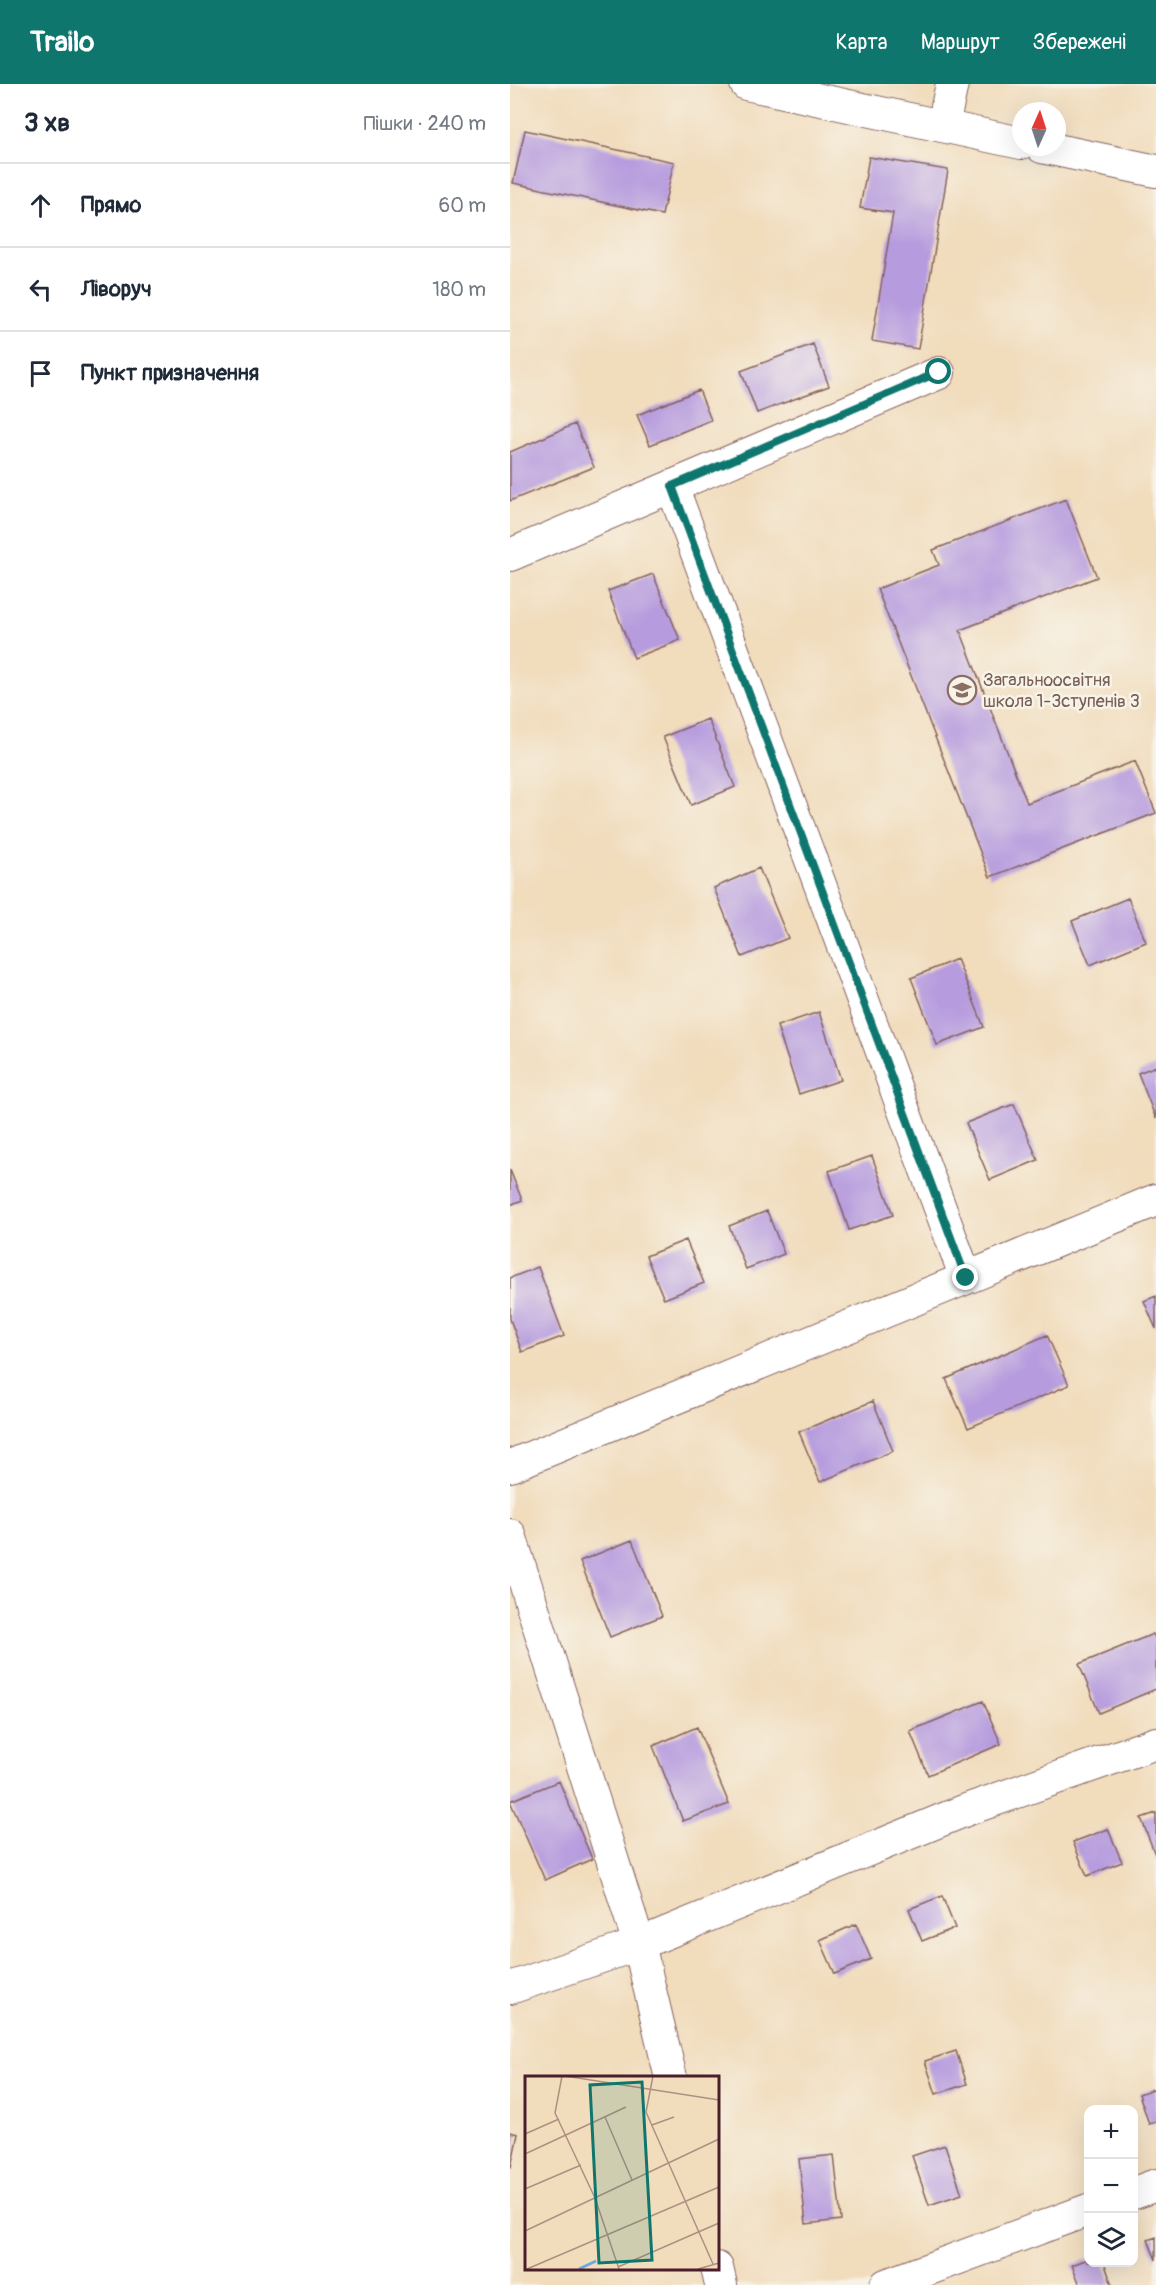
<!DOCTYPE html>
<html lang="uk">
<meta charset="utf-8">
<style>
:root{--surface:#fff;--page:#f2f2f3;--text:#1f2937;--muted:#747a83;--line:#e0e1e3;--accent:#0f766e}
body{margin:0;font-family:Pangolin,sans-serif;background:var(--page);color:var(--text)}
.controls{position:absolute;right:18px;bottom:18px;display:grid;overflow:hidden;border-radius:12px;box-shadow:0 6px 24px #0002}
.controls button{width:54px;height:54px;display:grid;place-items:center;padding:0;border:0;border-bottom:2px solid var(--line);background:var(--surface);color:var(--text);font:30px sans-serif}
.compass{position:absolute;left:502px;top:18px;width:54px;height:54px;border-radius:50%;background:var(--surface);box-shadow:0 6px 24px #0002;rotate:3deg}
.stop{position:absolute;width:18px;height:18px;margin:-14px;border:4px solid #0f766e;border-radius:50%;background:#fff}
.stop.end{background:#0f766e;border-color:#fff;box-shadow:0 2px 6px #0008}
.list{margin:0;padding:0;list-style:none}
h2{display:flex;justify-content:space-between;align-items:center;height:78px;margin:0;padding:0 24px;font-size:26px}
h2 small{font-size:20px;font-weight:400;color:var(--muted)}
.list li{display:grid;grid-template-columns:39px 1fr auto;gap:18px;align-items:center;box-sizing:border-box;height:84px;padding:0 24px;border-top:2px solid var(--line)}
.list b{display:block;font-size:22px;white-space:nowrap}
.list em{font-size:20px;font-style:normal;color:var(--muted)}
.icon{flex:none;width:33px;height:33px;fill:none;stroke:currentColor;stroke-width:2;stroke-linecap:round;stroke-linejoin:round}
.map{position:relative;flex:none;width:646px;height:2201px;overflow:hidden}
header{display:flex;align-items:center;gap:36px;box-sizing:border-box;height:84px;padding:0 30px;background:var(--accent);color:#fff}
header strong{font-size:28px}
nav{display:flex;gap:33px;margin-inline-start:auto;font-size:21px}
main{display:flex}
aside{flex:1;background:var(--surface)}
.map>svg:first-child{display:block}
</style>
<header>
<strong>Trailo</strong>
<nav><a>Карта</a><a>Маршрут</a><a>Збережені</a></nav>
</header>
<main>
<aside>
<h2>3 хв<small>Пішки · 240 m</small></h2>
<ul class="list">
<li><svg class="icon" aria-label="ahead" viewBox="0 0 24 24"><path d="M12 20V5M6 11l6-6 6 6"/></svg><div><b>Прямо</b></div><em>60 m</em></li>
<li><svg class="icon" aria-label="left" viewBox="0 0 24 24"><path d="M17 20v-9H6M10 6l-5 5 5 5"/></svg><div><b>Ліворуч</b></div><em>180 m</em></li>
<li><svg class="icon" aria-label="arrive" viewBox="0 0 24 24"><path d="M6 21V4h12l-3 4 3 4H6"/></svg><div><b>Пункт призначення</b></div></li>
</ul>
</aside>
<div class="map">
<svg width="646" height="2201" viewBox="0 0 646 2201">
<rect width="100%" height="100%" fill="#f7f3e8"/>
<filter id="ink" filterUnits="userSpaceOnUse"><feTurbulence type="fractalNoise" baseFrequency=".0167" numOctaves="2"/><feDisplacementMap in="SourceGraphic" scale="12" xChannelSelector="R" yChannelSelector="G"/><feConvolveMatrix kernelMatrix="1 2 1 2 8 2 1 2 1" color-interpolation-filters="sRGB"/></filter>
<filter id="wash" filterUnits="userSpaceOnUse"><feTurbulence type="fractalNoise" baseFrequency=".008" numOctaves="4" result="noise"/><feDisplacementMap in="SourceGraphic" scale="24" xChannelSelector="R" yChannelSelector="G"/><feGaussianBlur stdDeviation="1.35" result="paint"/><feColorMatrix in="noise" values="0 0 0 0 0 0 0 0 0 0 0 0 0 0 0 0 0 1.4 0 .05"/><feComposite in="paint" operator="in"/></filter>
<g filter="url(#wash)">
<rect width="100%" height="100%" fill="#f1dcbc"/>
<g id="blocks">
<path fill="#b69bde" d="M15,46l149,32 -12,53 -149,-32z
M359,73l79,13 -30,179 -46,-8 21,-128 -33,-5z
M303,260l16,42 -72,27 -16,-42z
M189,306l12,30 -61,25 -13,-30z
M65,340l19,43 -84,34v-49z
M556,415l31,78 -137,53 67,173 108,-42 21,52 -166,64 -113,-288 62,-24 -6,-15z
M143,490l27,66 -46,18 -26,-67z
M198,635l27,68 -44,18 -28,-68z
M249,784l29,70 -46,19 -28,-69z
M618,814l18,44 -56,23 -18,-44z
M447,875l27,68 -47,18 -26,-67z
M309,928l22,68 -42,14 -22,-68z
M646,982v53l-18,-46z
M504,1020l24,56 -48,20 -24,-57z
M362,1072l21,59 -44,15 -20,-59z
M0,1086l12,30 -12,5z
M257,1127l17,43 -38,15 -17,-43z
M176,1156l18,43 -40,16 -18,-43z
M28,1183l26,69 -42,16 -12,-33v-41z
M646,1212v33l-12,-28z
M537,1251l22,50 -101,43 -22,-49z
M363,1317l20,50 -73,31 -21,-50z
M122,1456l30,76 -52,21 -30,-76z
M643,1550l3,6v49l-57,24 -20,-49z
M473,1617l18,43 -73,31 -18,-44z
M187,1643l32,77 -46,17 -30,-75z
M49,1697l33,78 -47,21 -35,-79z
M646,1729v44l-15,-39z
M598,1745l14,33 -35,14 -14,-34z
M432,1812l13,32 -33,13 -13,-32z
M346,1840l15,35 -36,15 -15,-34z
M446,1967l11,33 -31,10 -11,-33z
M646,2004v34l-7,2 -10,-30z
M0,2048l8,2 -7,33h-1z
M435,2061l17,49 -33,11 -17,-49z
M324,2071l7,65 -35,4 -7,-65z
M646,2153v23l-8,-20z
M578,2175v3h16l8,23h-32l-8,-20z"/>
</g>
</g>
<g filter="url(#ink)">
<use href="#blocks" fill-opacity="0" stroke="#84615e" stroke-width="1.5"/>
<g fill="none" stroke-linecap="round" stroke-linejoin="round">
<g stroke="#84615e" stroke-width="34">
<path id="street" d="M236,0l275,59
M433,42l9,-42
M532,63l114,24
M162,402l294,792
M0,471l429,-182
M0,1382l646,-266
M0,1451l129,409 32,134
M0,1904l129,-44 327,-134 190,-67
M624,2109l22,-8
M207,2184l4,17
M376,2201l202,-75"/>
</g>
<use href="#street" stroke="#fff" stroke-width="32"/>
</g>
</g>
<g fill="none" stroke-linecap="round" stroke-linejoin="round" filter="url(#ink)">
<path stroke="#0f766e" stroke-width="8" d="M429,288l-267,114 294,792"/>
</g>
<defs>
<g id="school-ring" transform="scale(1.5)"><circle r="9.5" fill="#f7f3e8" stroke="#8d6e63" stroke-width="1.5"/><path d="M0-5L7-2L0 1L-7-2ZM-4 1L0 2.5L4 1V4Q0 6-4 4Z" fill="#8d6e63"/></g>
</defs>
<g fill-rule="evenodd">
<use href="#school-ring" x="452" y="606"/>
</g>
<g text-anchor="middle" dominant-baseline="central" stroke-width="5" stroke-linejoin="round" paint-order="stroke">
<g font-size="18" fill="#785e54" stroke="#f7f3e8" text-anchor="start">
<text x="473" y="596">Загальноосвiтня<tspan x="473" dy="21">школа 1-3ступенiв 3</tspan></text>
</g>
</g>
<g transform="translate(15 1992)">
<rect width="194" height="194" fill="#f1dcbc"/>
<path fill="none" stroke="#6ca9de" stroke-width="3" d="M54,193l17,-8"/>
<path fill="none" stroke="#ae9082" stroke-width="1.5" d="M37,0l-7,37 40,85 24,71M40,0l154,24M128,0l-7,36 67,152M80,41l27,63M127,49l22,-8M0,58l34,-15M0,78l101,-47M0,113l56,-24M0,155l194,-92M93,191l101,-44M2,193l192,-82M173,193l21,-6"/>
<path fill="#0f766e" fill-opacity="0.15" stroke="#0f766e" stroke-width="3" d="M117,6l10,178 -53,3 -9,-178z"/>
<rect width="194" height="194" fill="none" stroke="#4a1f2b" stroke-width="3"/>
</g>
</svg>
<div class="controls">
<button>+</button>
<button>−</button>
<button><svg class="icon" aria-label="layers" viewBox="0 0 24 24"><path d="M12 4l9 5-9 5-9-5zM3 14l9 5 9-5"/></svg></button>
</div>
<svg class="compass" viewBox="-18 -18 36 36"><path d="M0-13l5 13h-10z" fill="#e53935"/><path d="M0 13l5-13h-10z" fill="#747a83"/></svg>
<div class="stop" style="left:429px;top:288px"></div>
<div class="stop end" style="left:456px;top:1194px"></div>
</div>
</main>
